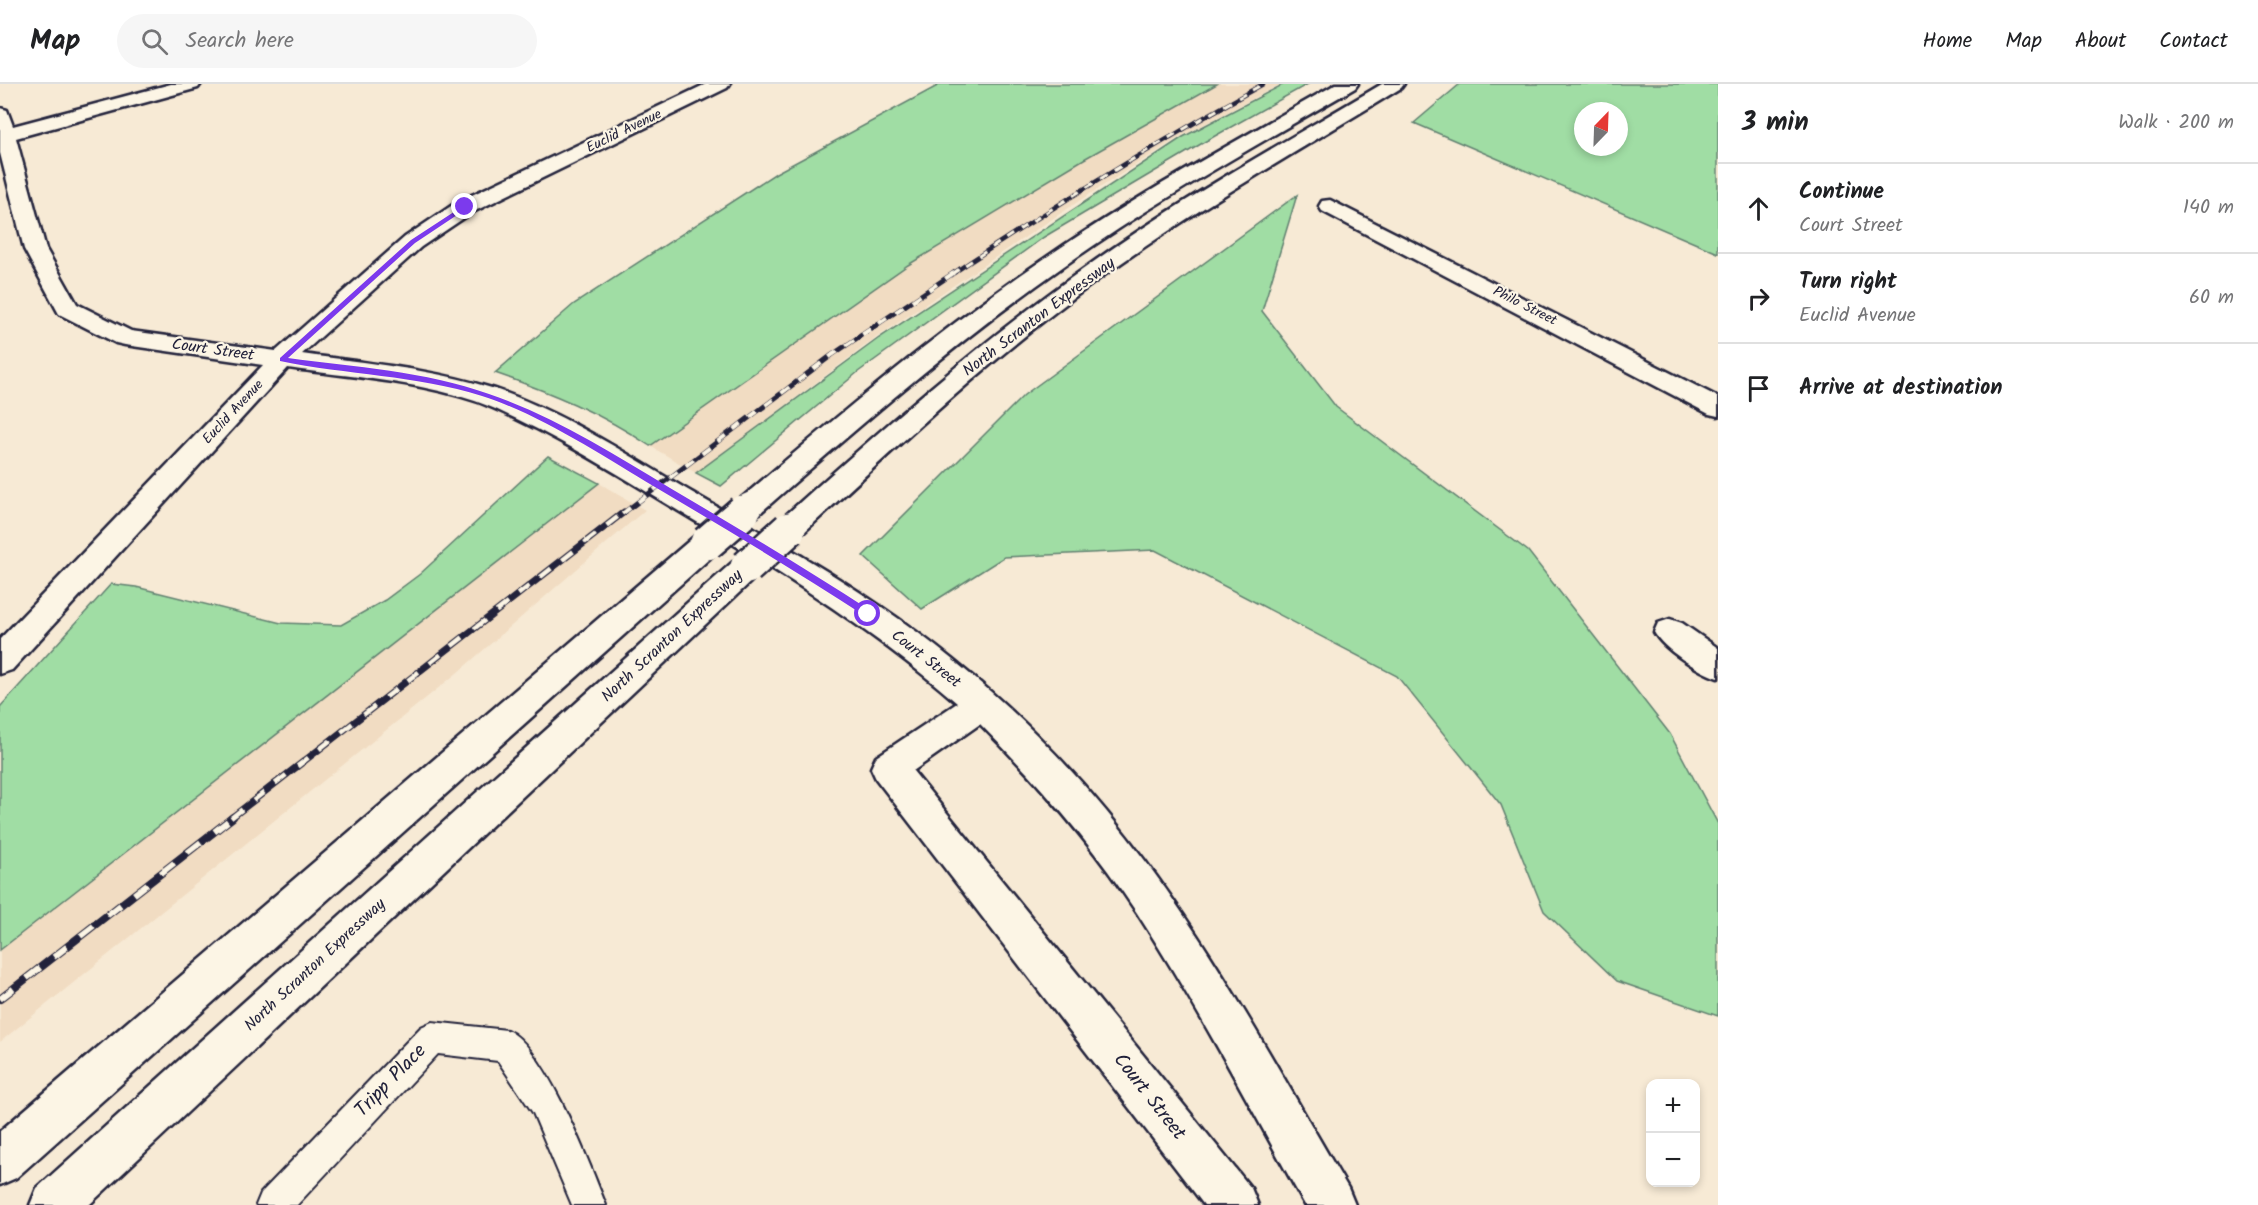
<!DOCTYPE html>
<meta charset="utf-8">
<style>
:root{--surface:#fff;--page:#f6f6f6;--text:#202124;--muted:#757577;--line:#e0e0e0}
body{margin:0;font-family:Kalam,sans-serif;background:var(--page);color:var(--text)}
.controls{position:absolute;right:18px;bottom:18px;display:grid;overflow:hidden;border-radius:12px;box-shadow:0 3px 9px #0003}
.controls button{width:54px;height:54px;display:grid;place-items:center;padding:0;border:0;border-bottom:2px solid var(--line);background:var(--surface);color:var(--text);font:30px sans-serif}
.compass{position:absolute;left:1574px;top:18px;width:54px;height:54px;border-radius:50%;background:var(--surface);box-shadow:0 3px 9px #0003;rotate:23deg}
.stop{position:absolute;width:18px;height:18px;margin:-14px;border:4px solid #7c3aed;border-radius:50%;background:#fff}
.stop.end{background:#7c3aed;border-color:#fff;box-shadow:0 2px 6px #0008}
.list{margin:0;padding:0;list-style:none}
h2{display:flex;justify-content:space-between;align-items:center;height:78px;margin:0;padding:0 24px;font-size:26px}
h2 small{font-size:20px;font-weight:400;color:var(--muted)}
.list li{display:grid;grid-template-columns:39px 1fr auto;gap:18px;align-items:center;box-sizing:border-box;height:90px;padding:0 24px;border-top:2px solid var(--line)}
.list b{display:block;font-size:22px;white-space:nowrap}
.list p{margin:0;font-size:20px;white-space:nowrap;color:var(--muted)}
.list em{font-size:20px;font-style:normal;color:var(--muted)}
.icon{flex:none;width:33px;height:33px;fill:none;stroke:currentColor;stroke-width:2;stroke-linecap:round;stroke-linejoin:round}
.map{position:relative;flex:none;width:1718px;height:1121px;overflow:hidden}
header{display:flex;align-items:center;gap:36px;box-sizing:border-box;height:84px;padding:0 30px;background:var(--surface);border-bottom:2px solid var(--line)}
header strong{font-size:28px}
nav{display:flex;gap:33px;margin-inline-start:auto;font-size:21px}
.search{width:420px;height:54px;background:var(--page);display:flex;align-items:center;gap:15px;box-sizing:border-box;padding:0 21px;border-radius:33px;color:var(--muted);font-size:22px}
main{display:flex}
aside{flex:1;background:var(--surface)}
.map>svg:first-child{display:block}
</style>
<header>
<strong>Map</strong>
<div class="search"><svg class="icon" aria-label="search" viewBox="0 0 24 24"><circle cx="10" cy="10" r="6"/><path d="M15 15l6 6"/></svg>Search here</div>
<nav><a>Home</a><a>Map</a><a>About</a><a>Contact</a></nav>
</header>
<main>
<div class="map">
<svg width="1718" height="1121" viewBox="0 0 1718 1121">
<rect width="100%" height="100%" fill="#f7ead5"/>
<filter id="ink" filterUnits="userSpaceOnUse"><feTurbulence type="fractalNoise" baseFrequency=".0167" numOctaves="2"/><feDisplacementMap in="SourceGraphic" scale="12" xChannelSelector="R" yChannelSelector="G"/><feConvolveMatrix kernelMatrix="1 2 1 2 8 2 1 2 1" color-interpolation-filters="sRGB"/></filter>
<g filter="url(#ink)">
<path fill="#f1dcc2" d="M1217,0h64l-101,53 -101,64 -205,138 -178,134 -46,-27 258,-181 176,-106z
M599,399l46,27 -188,163 -457,369v-92z"/>
<path fill="#a0dda4" stroke="#618070" stroke-width="1.5" fill-rule="evenodd" d="M941,0h276l-133,75 -176,106 -258,181c-49,-33 -100,-54 -155,-73l79,-69 202,-131z
M1284,0h24l-102,57 -162,96 -186,135 -137,114 -25,-13 183,-135 304,-201z
M1460,0h258v169l-304,-130zM1583,27h36v36h-36z
M1297,111l-35,116 74,96 192,144 142,183 48,90v192l-101,-35 -73,-70 -43,-106 -104,-129 -242,-126 -151,7 -82,52 -59,-53 161,-161z
M548,372l51,27 -599,467v-243l111,-123 25,3 145,36 60,2 44,-25 35,-26z"/>
<g fill="none" stroke-linecap="round" stroke-linejoin="round">
<g stroke="#22223b" stroke-width="4">
<path id="lane" d="M432,938l75,8c38,16 83,135 99,175h-34l-39,-92 -35,-52 -60,-7 -141,151h-41l5,-12 160,-166z"/>
</g>
<g stroke="#22223b" stroke-width="5">
<path id="street" d="M171,0h30l-3,4 -182,50 30,111 31,55 54,27 145,20 129,-114 52,-35 249,-118h24l-3,4 -254,124 -52,35 -119,107c65,9 130,15 193,35 68,23 136,68 198,104 62,36 126,71 186,112 85,58 162,127 227,206 96,115 166,249 242,377l7,17h-50c-55,-98 -107,-198 -168,-292 -45,-69 -99,-131 -157,-189l-67,47 338,417 7,17h-54l-328,-426 -5,-11 5,-11 81,-54c-94,-81 -190,-139 -295,-202 -41,-25 -82,-50 -125,-72 -21,-10 -41,-21 -62,-28 -60,-20 -125,-24 -187,-33l-276,302 -12,4v-35l263,-274 -138,-20 -9,-2 -57,-29 -35,-65 -24,-96v-45l7,2 6,16z
M1330,116l388,197v19l-9,-2 -387,-203 -3,-5 3,-5z
M1670,535l12,4 36,25v30c-19,-6 -55,-29 -64,-46l4,-9z"/>
</g>
<g stroke="#22223b" stroke-width="5">
<path id="highway" d="M1336,0h22l-3,4c-98,57 -198,112 -291,178 -107,75 -206,161 -304,247l-10,3 -10,-3 -5,-7 5,-7c100,-85 201,-171 311,-245 91,-62 189,-115 285,-170z
M1382,0h22l-3,4c-101,62 -206,121 -302,191 -107,78 -203,168 -299,257l-11,4 -11,-4 -4,-7 4,-7c98,-88 197,-176 304,-252 95,-69 199,-126 300,-186z
M707,448l11,3 4,8 -4,8 -702,627 -16,7v-54l696,-596z
M747,472l11,3 4,8 -4,8 -669,630h-59l7,-17 699,-629z"/>
</g>
<use href="#lane" fill="#fcf5e5" fill-rule="evenodd"/>
<use href="#street" fill="#fcf5e5" fill-rule="evenodd"/>
<use href="#highway" fill="#fcf5e5" fill-rule="evenodd"/>
<g stroke="#22223b" stroke-width="4.5">
<path id="rail-far3" d="M952,190c101,-68 205,-131 311,-190"/>
</g>
<g stroke="#22223b" stroke-width="5">
<path id="rail-far2" d="M622,430l210,-159 123,-83"/>
</g>
<g stroke="#22223b" stroke-width="7">
<path id="rail-far1" d="M231,734l393,-306"/>
</g>
<g stroke="#22223b" stroke-width="8">
<path id="rail" d="M0,915l233,-182"/>
</g>
<use href="#rail-far3" stroke="#fcf5e5" stroke-width="3" stroke-dasharray="8" stroke-linecap="butt"/>
<use href="#rail-far2" stroke="#fcf5e5" stroke-width="4" stroke-dasharray="10" stroke-linecap="butt"/>
<use href="#rail-far1" stroke="#fcf5e5" stroke-width="4.5" stroke-dasharray="14" stroke-linecap="butt"/>
<use href="#rail" stroke="#fcf5e5" stroke-width="6" stroke-dasharray="17" stroke-linecap="butt"/>
<g stroke="#22223b" stroke-width="30" stroke-linecap="butt">
<path id="highway-bridge-far1" d="M741,430l9,-8"/>
</g>
<g stroke="#22223b" stroke-width="38" stroke-linecap="butt">
<path id="highway-bridge" d="M707,459l36,-31
M747,483l42,-38"/>
</g>
<use href="#highway-bridge-far1" stroke="#fcf5e5" stroke-width="26"/>
<use href="#highway-bridge" stroke="#fcf5e5" stroke-width="33"/>
</g>
</g>
<path fill="#7c3aed" d="M463,122l6,1 -54,36 -127,115c67,9 137,13 201,36 64,22 123,59 181,94 68,40 135,80 201,123v5h-6c-69,-45 -139,-87 -210,-129 -52,-31 -116,-73 -173,-91 -66,-21 -135,-21 -202,-35v-3l131,-118z"/>
<g text-anchor="middle" dominant-baseline="central" stroke-width="4.5" stroke-linejoin="round" paint-order="stroke">
<g font-size="14" fill="#22223b" stroke="#fcf5e5">
<text transform="translate(624 47) rotate(-26)">Euclid Avenue</text>
<text transform="translate(1525 222) rotate(27)">Philo Street</text>
<text transform="translate(233 328) rotate(-47)">Euclid Avenue</text>
</g>
<g font-size="16" fill="#22223b" stroke="#fcf5e5">
<text transform="translate(1039 233) rotate(-37)">North Scranton Expressway</text>
<text transform="translate(213 266) rotate(8)">Court Street</text>
<text transform="translate(672 552) rotate(-43)">North Scranton Expressway</text>
<text transform="translate(926 575) rotate(38)">Court Street</text>
<text transform="translate(315 881) rotate(-43)">North Scranton Expressway</text>
</g>
<g font-size="20" fill="#22223b" stroke="#fcf5e5">
<text transform="translate(391 997) rotate(-46)">Tripp Place</text>
<text transform="translate(1149 1013) rotate(52)">Court Street</text>
</g>
</g>
</svg>
<div class="controls">
<button>+</button>
<button>−</button>
</div>
<svg class="compass" viewBox="-18 -18 36 36"><path d="M0-13l5 13h-10z" fill="#e53935"/><path d="M0 13l5-13h-10z" fill="#757577"/></svg>
<div class="stop" style="left:868px;top:530px"></div>
<div class="stop end" style="left:465px;top:123px"></div>
</div>
<aside>
<h2>3 min<small>Walk · 200 m</small></h2>
<ul class="list">
<li><svg class="icon" aria-label="ahead" viewBox="0 0 24 24"><path d="M12 20V5M6 11l6-6 6 6"/></svg><div><b>Continue</b><p>Court Street</p></div><em>140 m</em></li>
<li><svg class="icon" aria-label="right" viewBox="0 0 24 24"><path d="M7 20v-9h11M14 6l5 5-5 5"/></svg><div><b>Turn right</b><p>Euclid Avenue</p></div><em>60 m</em></li>
<li><svg class="icon" aria-label="arrive" viewBox="0 0 24 24"><path d="M6 21V4h12l-3 4 3 4H6"/></svg><div><b>Arrive at destination</b></div></li>
</ul>
</aside>
</main>
